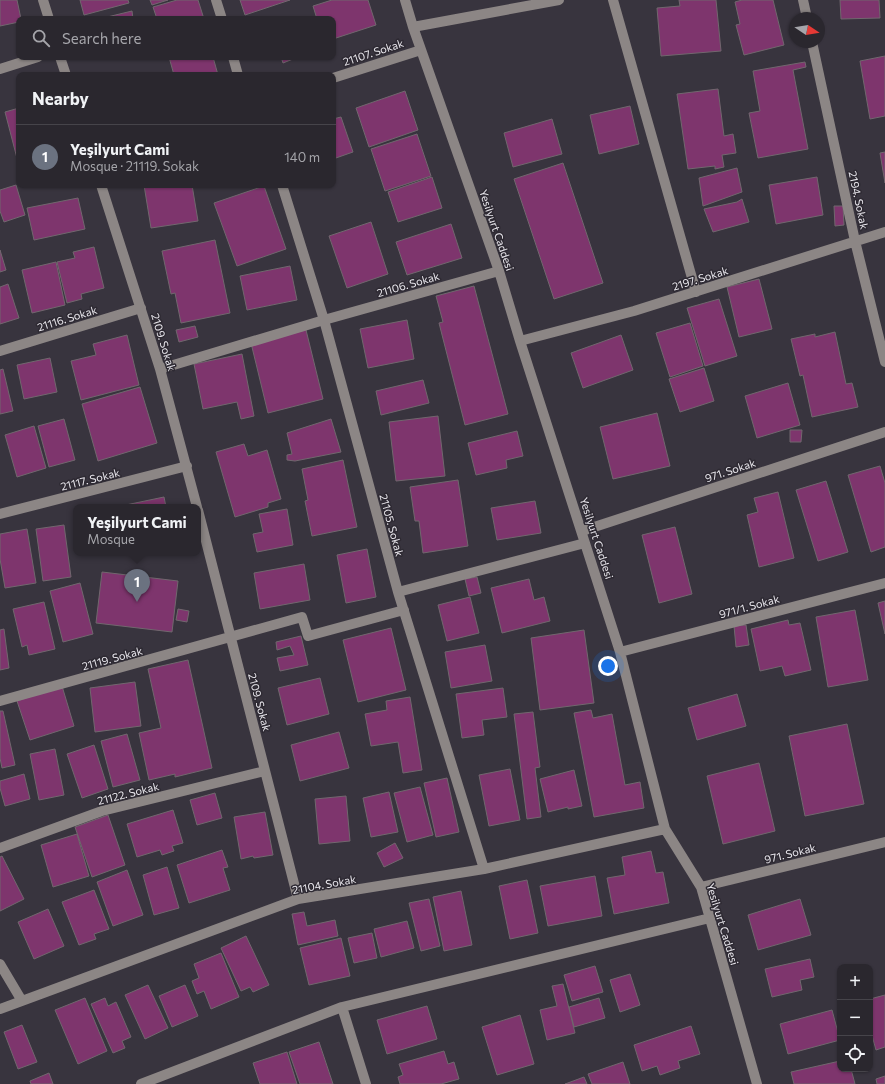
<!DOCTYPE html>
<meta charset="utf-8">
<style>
:root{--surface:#2a272e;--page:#322f36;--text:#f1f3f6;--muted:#a5a5aa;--line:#46444a;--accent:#bca0f2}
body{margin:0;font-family:Commissioner,sans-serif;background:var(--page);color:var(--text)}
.controls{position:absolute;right:12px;bottom:12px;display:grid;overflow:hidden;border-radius:8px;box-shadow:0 1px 3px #0004}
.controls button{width:36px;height:36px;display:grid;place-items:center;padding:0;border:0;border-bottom:1px solid var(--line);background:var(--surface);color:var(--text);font:20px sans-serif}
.compass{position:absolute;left:789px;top:12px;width:36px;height:36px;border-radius:50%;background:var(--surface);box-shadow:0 1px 3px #0004;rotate:102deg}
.you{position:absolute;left:608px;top:666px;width:14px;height:14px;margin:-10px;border:3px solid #fff;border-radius:50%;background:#1a73e8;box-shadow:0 0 0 6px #1a73e833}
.badge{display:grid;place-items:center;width:26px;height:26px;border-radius:50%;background:var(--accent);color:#fff;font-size:13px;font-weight:700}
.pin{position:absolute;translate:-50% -33px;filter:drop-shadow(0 1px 2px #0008)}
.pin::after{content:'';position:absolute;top:21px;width:14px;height:12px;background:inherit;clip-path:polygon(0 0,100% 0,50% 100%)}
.popup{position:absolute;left:73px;top:504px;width:128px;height:52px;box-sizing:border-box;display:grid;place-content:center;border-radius:8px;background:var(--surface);filter:drop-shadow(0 1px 3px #0005);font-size:13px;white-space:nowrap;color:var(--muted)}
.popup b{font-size:15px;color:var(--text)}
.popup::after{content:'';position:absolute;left:50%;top:100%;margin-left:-8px;border:8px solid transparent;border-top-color:var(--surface)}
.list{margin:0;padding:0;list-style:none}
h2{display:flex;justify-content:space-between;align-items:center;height:52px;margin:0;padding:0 16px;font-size:17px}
h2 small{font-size:13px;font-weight:400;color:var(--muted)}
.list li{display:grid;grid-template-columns:26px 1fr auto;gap:12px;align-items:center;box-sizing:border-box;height:64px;padding:0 16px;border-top:1px solid var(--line)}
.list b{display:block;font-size:15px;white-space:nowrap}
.list p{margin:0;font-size:13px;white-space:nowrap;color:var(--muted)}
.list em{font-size:13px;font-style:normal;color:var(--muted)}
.icon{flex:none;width:22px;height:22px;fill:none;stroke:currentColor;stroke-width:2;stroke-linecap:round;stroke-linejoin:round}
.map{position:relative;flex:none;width:885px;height:1084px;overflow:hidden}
.search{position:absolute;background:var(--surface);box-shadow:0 1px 3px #0004;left:16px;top:16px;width:320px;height:44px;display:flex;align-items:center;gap:10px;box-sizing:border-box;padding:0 14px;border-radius:8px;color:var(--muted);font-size:15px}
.panel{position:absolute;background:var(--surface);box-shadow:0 1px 3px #0004;left:16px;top:72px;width:320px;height:116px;border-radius:8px}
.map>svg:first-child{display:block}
</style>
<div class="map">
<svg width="885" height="1084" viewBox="0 0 885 1084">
<rect width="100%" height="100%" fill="#38343e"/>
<path fill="#7e356d" stroke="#71676e" d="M0,0h17l4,19h-2v3l-19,4z
M80,0h48l1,3 -45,12z
M150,0h18l-16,5z
M177,0h21l6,19h-47l-4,-12z
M240,0h50l-45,15z
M332,0h36l8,25 -43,14v-20h-16l-4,-13z
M679,0h37l5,51 -60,5 -4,-48 23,-2z
M742,0h31l11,45 -40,10 -8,-30 4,-1 -5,-22z
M840,0h39l1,18 -39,1z
M132,11l1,8h-34z
M885,56v60l-15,3 -10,-58z
M169,57h44l5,18h-44z
M281,57h17l-15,6z
M805,62l1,5 -13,3 15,79 -50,9 -9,-45 11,-2 -7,-40z
M718,89l6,47 9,-2 3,19 -14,2 2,12 -9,2v-3l-27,3 -11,-75z
M405,91l13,39 -49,17 -13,-39z
M630,106l9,38 -40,10 -9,-39z
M19,108v58l-14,-54z
M341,117l12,35 -20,7v-40z
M552,119l10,35 -49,13 -9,-34z
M417,134l14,42 -46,15 -14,-42z
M885,152v31l-5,-30z
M563,163l40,120 -49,16 -40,-120z
M737,168l5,24 -39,14 -4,-28z
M432,177l10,31 -44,14 -10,-30z
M817,177l6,38 -47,9 -7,-39z
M16,185l9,30 -21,7 -4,-11v-21z
M144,185h48l6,36 -47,7z
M264,186l22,63 -49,17 -23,-63z
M78,198l7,31 -51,11 -7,-32z
M742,199l7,23 -36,10 -9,-23 33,-7z
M834,206h9l1,19 -9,1z
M371,222l17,52 -41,14 -18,-52z
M451,224l11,34 -55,17 -11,-33z
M215,240l15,73 -49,10 -6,-30 -4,1 -9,-43z
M94,247l10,41 -23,6 1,5 -15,4 -10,-41 18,-4 -2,-6z
M0,250l6,20 -6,2z
M56,262l9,43 -33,8 -10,-43z
M290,266l7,34 -50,10 -7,-34z
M759,279l13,50 -33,8 -12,-50z
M8,284l11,34 -19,6v-37z
M474,286l34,128 -43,11 -26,-102 4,-1 -7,-26z
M719,299l18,57 -32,10 -18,-58z
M407,320l7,39 -46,9 -8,-39z
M690,323l13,43 -33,11 -14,-44z
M195,326l3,11 -19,5 -3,-12z
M306,330l17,69 -55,14 -17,-70z
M835,332l11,52 6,-1 6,24 -46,10 -9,-42 -3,1 -9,-37 24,-5v3z
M127,335l12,50 -58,15 -10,-39 25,-6 -3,-11z
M621,335l12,35 -50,18 -12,-35z
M242,354l12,62 -13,3 -4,-17 -34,7 -9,-45z
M50,358l7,34 -33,7 -7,-34z
M704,368l10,33 -34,11 -11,-33z
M3,369l10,42 -13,3v-44z
M423,380l6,23 -48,12 -5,-24z
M788,383l12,42 -43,13 -12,-42z
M140,387l17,56 -59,18 -16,-57z
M657,413l13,53 -57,13 -13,-52z
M438,416l7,60 -49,5 -7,-59z
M64,419l11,41 -26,7 -11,-41z
M331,419l10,33 -46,9 -8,-1v-5l5,-1 -5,-21z
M34,426l12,42 -29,9 -12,-42z
M790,430h12l-1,12h-11z
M517,431l6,25 -17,4 1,8 -31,7 -8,-32z
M244,444l4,12 19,-6 14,49 -13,4v4l-33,10 -19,-65z
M343,460l14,67 -45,9 -7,-35 3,-1 -6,-31z
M880,466l5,17v64l-14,5 -23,-77z
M458,480l10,66 -45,7 -4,-32h-4l-5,-34z
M826,481l22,71 -30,9 -22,-71z
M778,492l16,66 -35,9 -12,-52 11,-3 -4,-14z
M164,497l2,10h-45v-1z
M535,501l6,32 -44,7 -6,-32z
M287,509l6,36 -36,7 -4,-18 10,-2 -4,-18z
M64,525l7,52 -28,4 -7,-52z
M675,527l17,67 -33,9 -17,-68z
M27,529l9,54 -31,5 -5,-29v-25z
M367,549l9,48 -30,6 -9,-48z
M304,564l6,36 -50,9 -6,-36z
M102,572l76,9 -6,51 -76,-9z
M477,577l4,16 -12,3 -4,-17z
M529,579l5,21 10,-3 6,24 -48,12 -11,-45z
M80,583l13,51 -30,8 -13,-51z
M470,597l9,36 -32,8 -9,-36z
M885,601v33l-7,-31z
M44,602l11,47 -26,6 -2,-10 -5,2 -9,-38z
M178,609l11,2 -2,11 -11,-2z
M855,610l13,70 -40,7 -12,-70z
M788,620l1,5 11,-2 11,47 -26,6 -3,-10 -22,5 -9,-42z
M746,625l3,20 -13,2 -2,-21z
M391,628l15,62 -48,12 -15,-62z
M4,629l5,39 -9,2v-40z
M584,630l10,73 -54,7 -9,-72z
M301,636l7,29 -28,6 -3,-13 17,-3 -4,-9 -13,4 -1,-8z
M485,645l7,36 -41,7 -6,-36z
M188,660l24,108 -37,9v-3l-26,6 -10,-47 22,-5 -13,-59z
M320,678l9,36 -42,11 -9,-37z
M135,682l6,44 -46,6 -5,-44z
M62,686l12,40 -44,14 -13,-39z
M503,688l4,29 -25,3 2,15 -22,3 -6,-44z
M737,694l9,32 -49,14 -9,-32z
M410,697l12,73 -19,3 -5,-31 -27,4 -6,-32 22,-4 -1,-9z
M591,710l2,8 19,-4 13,71 15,-3 4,26 -50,9 -20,-104z
M0,711h3l12,54 -13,3 -2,-10z
M533,712l7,55 -5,1 6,49 -14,2 -13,-105z
M847,724l17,80 -59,12 -16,-80z
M339,732l10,36 -49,13 -9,-36z
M127,734l13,46 -27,7 -12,-46z
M94,745l14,44 -26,9 -15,-44z
M55,749l9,46 -25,5 -9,-46z
M759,763l16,68 -52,13 -16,-68z
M510,769l10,51 -31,6 -10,-51z
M574,770l8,36 -14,3v-2l-20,5 -8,-33z
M24,774l6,25 -25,7 -5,-18v-7z
M447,778l12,54 -23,5 -12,-54z
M420,787l13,48 -26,7 -13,-49z
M389,792l9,40 -27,5 -8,-39z
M215,793l7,25 -25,7 -7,-25z
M346,796l4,45 -31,3 -4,-45z
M173,810l10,33 -11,3 2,5 -12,4 -2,-5 -23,7 -10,-33z
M265,812l8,43 -19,3 -1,-2 -12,3 -7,-42z
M108,815l17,50 -33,12 -17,-50z
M77,834l12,42 -36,11 -12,-42z
M395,843l8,15 -19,9 -7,-14z
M222,850l6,17 -5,1 7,22 -41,13 -12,-38z
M651,851l5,22 7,-1 6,31 -55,11 -7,-36 18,-3 -3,-18z
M2,856l22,43 -24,12v-54z
M167,867l12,41 -25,7 -11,-40z
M127,870l16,45 -30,11 -16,-44z
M595,876l7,40 -54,10 -8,-40z
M527,880l11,53 -28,6 -11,-53z
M94,890l15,39 -15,5 2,5 -17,6 -17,-43z
M461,891l11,54 -28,6 -11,-54z
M429,899l11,47 -19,5 -12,-48z
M800,899l11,36 -53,15 -10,-35z
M48,909l16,37 -30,13 -16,-37z
M304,912l3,14 28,-6 3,16 -40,9 -6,-31z
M407,921l7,27 -33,9 -7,-28z
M372,933l5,25 -23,5 -6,-25z
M246,936l23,49 -16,7 -3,-5 -9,4 -20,-43z
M341,938l9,38 -41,9 -9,-37z
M221,953l18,44 -28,12 -7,-18 -7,3 -5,-13 7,-3 -5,-14z
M810,959l4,18 -14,3 2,10 -30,7 -7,-28z
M595,966l8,26 -31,9 -8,-26z
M630,974l10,31 -20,7 -10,-32z
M563,984l12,49 -28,7 -7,-30 17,-4 -5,-20z
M148,985l20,43 -23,11 -20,-44z
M185,985l13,31 -26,11 -13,-31z
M885,995v52l-9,3 -6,-22v-29z
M85,998l22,53 -29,13 -23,-54z
M105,998l3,8 8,-4 15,35 -9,4 3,7 -12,5 -22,-49z
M599,998l6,20 -31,9 -5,-20z
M427,1006l10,33 -50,15 -10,-34z
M832,1010l8,30 -52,14 -8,-30z
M520,1015l14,49 -37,11 -15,-48z
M22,1025l15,37 -19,7 -14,-37z
M691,1026l9,28 -22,7 2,7 -20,7 -3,-9 -15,5 -8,-26z
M319,1042l14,42h-33l-11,-32z
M444,1051l4,13 6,-2 5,17 -18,5h-41l-2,-7 5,-2 -4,-11z
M287,1052l10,32h-37l-7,-21z
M840,1061v8h11l4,15h-61l-3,-12z
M623,1062l7,22h-38l-4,-10z
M49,1073l4,11h-22l-1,-3z
M885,1076v8h-8l-1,-5z
M584,1077l3,7h-22z"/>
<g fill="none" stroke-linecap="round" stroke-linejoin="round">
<path stroke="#8c8685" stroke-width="10" d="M43,0l6,19
M216,0l6,19
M405,0l8,27 86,244 21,70 100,311 45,177 36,58 56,197
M613,0l83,292
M803,0l4,18
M413,27l146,-27
M812,42l43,199 30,121
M60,57l6,18
M233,57l5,18
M0,69l38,-12
M333,78l88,-28
M101,185l59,184 37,138
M282,185l42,135 74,272 86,277
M520,341l114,-30 251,-79
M0,351l141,-43
M160,369l164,-49 175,-49
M198,510l100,389
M0,514l187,-48
M582,531l303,-99
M398,592l187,-49
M620,652l265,-69
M0,701l302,-84 6,19 96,-26
M0,848l102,-37 163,-40
M701,887l184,-45
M0,964l22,37
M342,1007l24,77
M0,1009l298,-110 186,-30 181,-40
M141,1084l201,-77 368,-89"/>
</g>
<g text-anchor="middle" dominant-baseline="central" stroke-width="3" stroke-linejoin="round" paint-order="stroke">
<g font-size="11" fill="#eae8ee" stroke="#2e2a33">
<text transform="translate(373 52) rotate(-18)">21107. Sokak</text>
<text transform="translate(859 200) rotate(78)">2194. Sokak</text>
<text transform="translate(497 230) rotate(71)">Yesilyurt Caddesi</text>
<text transform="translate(700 278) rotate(-17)">2197. Sokak</text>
<text transform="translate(408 284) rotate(-16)">21106. Sokak</text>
<text transform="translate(67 318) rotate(-17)">21116. Sokak</text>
<text transform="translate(164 342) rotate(73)">2109. Sokak</text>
<text transform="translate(730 470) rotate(-18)">971. Sokak</text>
<text transform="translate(90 479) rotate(-14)">21117. Sokak</text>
<text transform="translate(392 525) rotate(75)">21105. Sokak</text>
<text transform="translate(597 538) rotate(72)">Yesilyurt Caddesi</text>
<text transform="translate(749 606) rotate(-15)">971/1. Sokak</text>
<text transform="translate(112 658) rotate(-15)">21119. Sokak</text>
<text transform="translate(260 702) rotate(75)">2109. Sokak</text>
<text transform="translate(128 793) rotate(-14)">21122. Sokak</text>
<text transform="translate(790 853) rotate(-14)">971. Sokak</text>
<text transform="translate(324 884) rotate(-10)">21104. Sokak</text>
<text transform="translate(723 924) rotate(73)">Yesilyurt Caddesi</text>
</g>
</g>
</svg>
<div class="controls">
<button>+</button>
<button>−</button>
<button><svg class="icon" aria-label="locate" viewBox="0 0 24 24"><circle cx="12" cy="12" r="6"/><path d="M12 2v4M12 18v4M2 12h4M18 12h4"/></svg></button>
</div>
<svg class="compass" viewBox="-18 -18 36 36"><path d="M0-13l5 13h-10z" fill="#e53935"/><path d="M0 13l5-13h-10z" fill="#a5a5aa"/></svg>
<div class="you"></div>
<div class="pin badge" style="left:137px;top:602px;background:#6b7280">1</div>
<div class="popup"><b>Yeşilyurt Cami</b>Mosque</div>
<div class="search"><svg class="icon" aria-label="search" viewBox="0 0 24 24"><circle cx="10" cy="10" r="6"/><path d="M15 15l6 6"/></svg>Search here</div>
<section class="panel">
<h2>Nearby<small></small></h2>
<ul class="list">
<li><span class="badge" style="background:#6b7280">1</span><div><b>Yeşilyurt Cami</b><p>Mosque · 21119. Sokak</p></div><em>140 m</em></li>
</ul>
</section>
</div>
